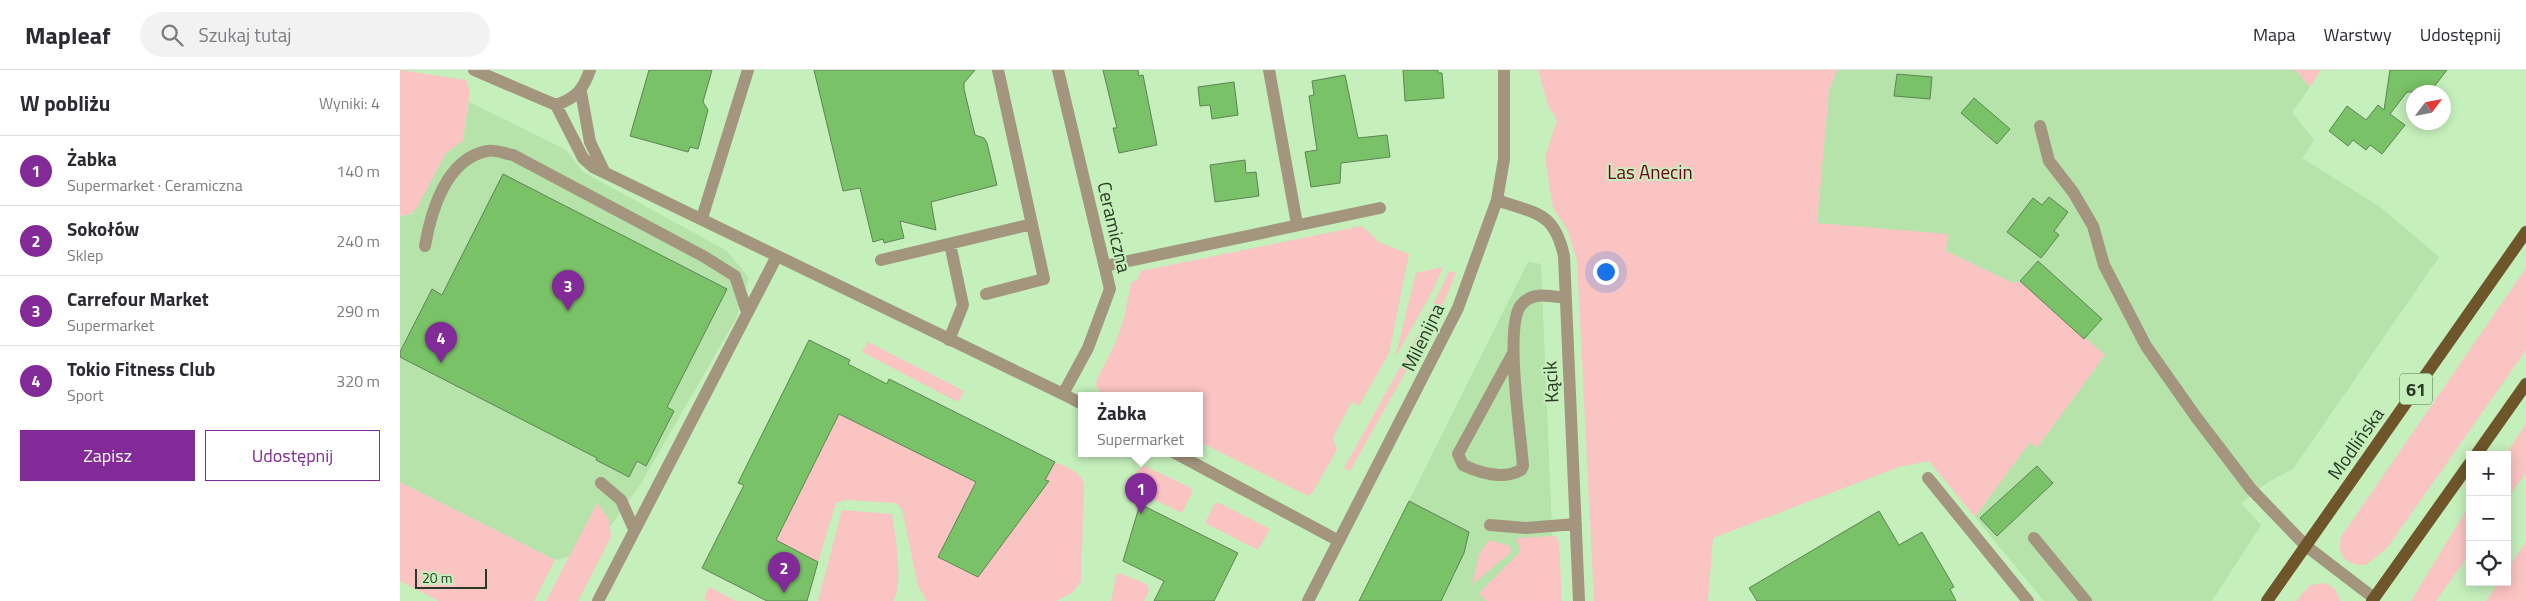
<!DOCTYPE html>
<html lang="pl">
<meta charset="utf-8">
<style>
:root{--surface:#fff;--page:#f2f2f3;--text:#2b2b33;--muted:#7c7c81;--line:#e1e1e2;--accent:#822a97}
body{margin:0;font-family:"Titillium Web",sans-serif;background:var(--page);color:var(--text)}
.controls{position:absolute;right:15px;bottom:15px;display:grid;overflow:hidden;border-radius:0px;box-shadow:0 2px 12px #0003}
.controls button{width:45px;height:45px;display:grid;place-items:center;padding:0;border:0;border-bottom:1px solid var(--line);background:var(--surface);color:var(--text);font:25px sans-serif}
.compass{position:absolute;left:2006px;top:15px;width:45px;height:45px;border-radius:50%;background:var(--surface);box-shadow:0 2px 12px #0003;rotate:58deg}
.scale{position:absolute;left:15px;bottom:12px;width:72px;box-sizing:border-box;padding-left:5px;border:2px solid #2a3a26;border-top:0;font-size:14px;line-height:18px;white-space:nowrap;color:#2a3a26;-webkit-text-stroke:4px #c5efbb;paint-order:stroke}
.you{position:absolute;left:1205px;top:201px;width:18px;height:18px;margin:-12px;border:4px solid #fff;border-radius:50%;background:#1a73e8;box-shadow:0 0 0 8px #1a73e833}
.badge{display:grid;place-items:center;width:32px;height:32px;border-radius:50%;background:var(--accent);color:#fff;font-size:16px;font-weight:700}
.pin{position:absolute;translate:-50% -41px;filter:drop-shadow(0 1px 2px #0008)}
.pin::after{content:'';position:absolute;top:26px;width:18px;height:15px;background:inherit;clip-path:polygon(0 0,100% 0,50% 100%)}
.popup{position:absolute;left:678px;top:322px;width:125px;height:65px;box-sizing:border-box;display:grid;place-content:center;border-radius:0px;background:var(--surface);filter:drop-shadow(0 1px 4px #0005);font-size:16px;white-space:nowrap;color:var(--muted)}
.popup b{font-size:19px;color:var(--text)}
.popup::after{content:'';position:absolute;left:50%;top:100%;margin-left:-10px;border:10px solid transparent;border-top-color:var(--surface)}
.list{margin:0;padding:0;list-style:none}
h2{display:flex;justify-content:space-between;align-items:center;height:65px;margin:0;padding:0 20px;font-size:21px}
h2 small{font-size:16px;font-weight:400;color:var(--muted)}
.list li{display:grid;grid-template-columns:32px 1fr auto;gap:15px;align-items:center;box-sizing:border-box;height:70px;padding:0 20px;border-top:1px solid var(--line)}
.list b{display:block;font-size:19px;white-space:nowrap}
.list p{margin:0;font-size:16px;white-space:nowrap;color:var(--muted)}
.list em{font-size:16px;font-style:normal;color:var(--muted)}
.actions{display:flex;gap:10px;padding:15px 20px}
.actions a{flex:1;padding:11px 0;border:1px solid var(--accent);border-radius:0px;text-align:center;font-size:18px;color:var(--accent)}
.actions .main{background:var(--accent);color:#fff}
.icon{flex:none;width:28px;height:28px;fill:none;stroke:currentColor;stroke-width:2;stroke-linecap:round;stroke-linejoin:round}
.map{position:relative;flex:none;width:2126px;height:531px;overflow:hidden}
header{display:flex;align-items:center;gap:30px;box-sizing:border-box;height:70px;padding:0 25px;background:var(--surface);border-bottom:1px solid var(--line)}
header strong{font-size:24px}
nav{display:flex;gap:28px;margin-inline-start:auto;font-size:18px}
.search{width:350px;height:45px;background:var(--page);display:flex;align-items:center;gap:12px;box-sizing:border-box;padding:0 18px;border-radius:28px;color:var(--muted);font-size:19px}
main{display:flex}
aside{flex:1;background:var(--surface)}
.map>svg:first-child{display:block}
</style>
<header>
<strong>Mapleaf</strong>
<div class="search"><svg class="icon" aria-label="search" viewBox="0 0 24 24"><circle cx="10" cy="10" r="6"/><path d="M15 15l6 6"/></svg>Szukaj tutaj</div>
<nav><a>Mapa</a><a>Warstwy</a><a>Udostępnij</a></nav>
</header>
<main>
<aside>
<h2>W pobliżu<small>Wyniki: 4</small></h2>
<ul class="list">
<li><span class="badge">1</span><div><b>Żabka</b><p>Supermarket · Ceramiczna</p></div><em>140 m</em></li>
<li><span class="badge">2</span><div><b>Sokołów</b><p>Sklep</p></div><em>240 m</em></li>
<li><span class="badge">3</span><div><b>Carrefour Market</b><p>Supermarket</p></div><em>290 m</em></li>
<li><span class="badge">4</span><div><b>Tokio Fitness Club</b><p>Sport</p></div><em>320 m</em></li>
</ul>
<div class="actions"><a class="main">Zapisz</a><a>Udostępnij</a></div>
</aside>
<div class="map">
<svg width="2126" height="531" viewBox="0 0 2126 531">
<rect width="100%" height="100%" fill="#c5efbb"/>
<path fill="#b5e3aa" d="M1437,0h458l15,17 -18,25 22,28 -12,18 78,49 59,50 -146,212 -25,13 -27,21 20,22 -49,76h-168l-69,-84 55,-76 7,7 68,-93 -92,-72 -67,-32 -129,-28 12,-132z
M69,32l97,48 17,22 144,79 22,27 -13,41 -96,166 -47,65 -38,10 -155,-78v-266l12,-2 34,-61 17,-12z
M1128,192l13,2 14,337h-196z"/>
<path fill="#fac4c3" d="M0,0l66,10 4,11 -7,50 -17,12 -28,53c-6,7 -9,11 -18,9z
M1138,0h299l-8,21 -12,132 131,11 -2,17 67,32 7,-2 85,74 -68,93 -7,-6 -55,75 -46,-56 -30,6 -186,71 -5,63h-114l-17,-341 -10,-31 -14,-21 -8,-51 12,-37 -9,-15z
M1895,0h26l-11,17z
M962,156l17,16 30,12 -20,99 -30,53 -7,-4 -19,35 4,13 -24,42 -5,4 -108,-54v-47h-99l-5,-10 1,-6 18,-35 9,-26 7,-35 7,-4 3,-8z
M1043,197l-10,23 -38,68 21,-85z
M2126,198v82l-138,197 -22,18c-18,1 -30,-9 -25,-28z
M1049,201l7,2 -14,34 -92,164 -6,-3 80,-144z
M468,272l96,49 -6,11 -96,-50z
M439,344l137,68 -37,75 39,20 71,-95 -4,-2 10,-18c11,5 28,10 29,24l-3,96 -9,11 -16,8h-129l-9,-15 -16,-77 -6,-6 -51,-3 -9,3 -18,59 -42,-22z
M2126,354v49l-19,26v-44h-2z
M745,396l46,22 1,5 -10,20 -54,-26 11,-18z
M0,412l155,78 -21,41h-95l-39,-20z
M197,433l12,16 2,18 -33,64h-32z
M815,433h4l51,26 -12,21 -53,-27z
M2070,434v49l-34,48h-25z
M442,440l50,4c3,18 12,73 1,87h-75z
M1156,466l3,6 3,59h-76l-7,-8 40,-40 1,-5 -4,-10z
M1089,470l21,6 1,6 -39,33 7,-31z
M2126,472v59h-40l13,-19h8v-13z
M719,503l28,11 2,7 -5,10h-33l5,-26z
M1926,513l9,6 5,12h-44l14,-16z
M309,517l27,14h-28l-4,-3z"/>
<path fill="#79c267" stroke="#5e8355" d="M249,0h63l-9,32 5,8 -10,39 -8,-2 -2,5 -58,-16z
M414,0h161l-11,13v6l11,46 9,3 3,5 10,42 -66,17 5,28 -36,-9 4,17 -20,5 -1,-4 -10,3 -13,-54 -17,3z
M703,0h35l1,6 4,-1 14,70 -38,8 -6,-25h4z
M1003,0h35v3h4l2,25 -39,3z
M1990,0h57l-17,22h-23l-17,22 15,11 -23,29 -12,-9 -4,5 -13,-10 -5,6 -19,-15 18,-25 19,14 12,-15 6,5z
M1497,4l35,3 -2,22 -36,-3z
M945,5l13,63 29,-3 3,22 -49,6 -1,20 -29,4 -6,-35 12,-2 -8,-54 5,-1 -2,-14z
M834,12l4,33 -26,4 -2,-14 -10,1 -2,-19z
M1574,28l36,31 -13,15 -36,-31z
M845,90l1,13 10,-1 3,24 -44,6 -5,-37z
M103,104l224,115 -60,118 7,4 -28,55 -9,-5 -8,16 -33,-17 1,-2 -197,-101v-5l32,-63 10,6z
M1649,127l19,15 -14,19 5,4 -18,23 -34,-26 26,-34 9,7z
M1638,191l64,58 -18,20 -64,-58z
M409,270l41,20 -2,4 39,20 2,-5 166,83 -10,18 4,1 -71,96 -40,-20 38,-75 -137,-68 -63,126 42,22 -11,39h-40l-65,-33 42,-83 -6,-2z
M1637,396l16,17 -56,53 -17,-18z
M1009,431l60,31 -5,21 -23,48h-82z
M740,434l98,49 -24,48h-60l10,-20 -41,-20z
M1479,441l20,34 23,-13 32,55 -4,2 6,12h-199l-8,-13z"/>
<g fill="none" stroke-linecap="round" stroke-linejoin="round">
<path stroke="#a3957e" stroke-width="12" d="M74,0l82,35c20,-7 27,-15 34,-35
M658,0l52,219 -22,59 -25,46 19,10
M869,0l28,154
M181,22l9,50 14,29
M156,35l27,53 10,9 470,227
M1640,56l9,35 24,31 20,34 11,39 42,81 50,71 55,72 55,57 68,52
M1097,130c39,14 57,11 67,56l15,345
M302,148l46,-148
M25,176c6,-35 21,-87 62,-95 7,-2 19,3 26,4l190,101 32,20 12,36
M481,190l151,-36
M705,196l275,-58
M586,224l58,-15 -46,-209
M549,270l14,-35 -13,-61
M1113,283l-55,101 5,11c17,8 40,15 58,5l2,-4c-2,-30 -19,-141 -2,-161 11,-14 29,-9 44,-7
M775,383l164,88
M1528,408l100,123
M201,413l20,17 13,29
M1090,455l36,3 50,-4
M1634,468l52,63
M198,531l179,-345
M908,531l150,-293 39,-108 7,-41v-89"/>
<path stroke="#6e552a" stroke-width="12" d="M2076,385l50,-71
M1867,531l259,-369
M1972,531l98,-138"/>
</g>
<g text-anchor="middle" dominant-baseline="central" stroke-width="4" stroke-linejoin="round" paint-order="stroke">
<rect fill="#c5efbb" stroke="#587053" stroke-width="1" x="2000" y="303.5" width="32" height="31" rx="4"/>
<g font-size="18" font-weight="bold" fill="#2a3a26">
<text x="2016" y="319">61</text>
</g>
<g font-size="19" fill="#72011a" stroke="#c5efbb">
<text x="1250" y="101">Las Anecin</text>
</g>
<g font-size="19" fill="#2a3a26" stroke="#c5efbb">
<text transform="translate(715 157) rotate(77)">Ceramiczna</text>
<text transform="translate(1022 267) rotate(-64)">Milenijna</text>
<text transform="translate(1150 312) rotate(-93)">Kącik</text>
<text transform="translate(1955 373) rotate(-55)">Modlińska</text>
</g>
</g>
</svg>
<div class="controls">
<button>+</button>
<button>−</button>
<button><svg class="icon" aria-label="locate" viewBox="0 0 24 24"><circle cx="12" cy="12" r="6"/><path d="M12 2v4M12 18v4M2 12h4M18 12h4"/></svg></button>
</div>
<svg class="compass" viewBox="-18 -18 36 36"><path d="M0-13l5 13h-10z" fill="#e53935"/><path d="M0 13l5-13h-10z" fill="#7c7c81"/></svg>
<div class="scale">20 m</div>
<div class="you"></div>
<div class="pin badge" style="left:741px;top:444px">1</div>
<div class="popup"><b>Żabka</b>Supermarket</div>
<div class="pin badge" style="left:384px;top:523px">2</div>
<div class="pin badge" style="left:168px;top:241px">3</div>
<div class="pin badge" style="left:41px;top:293px">4</div>
</div>
</main>
